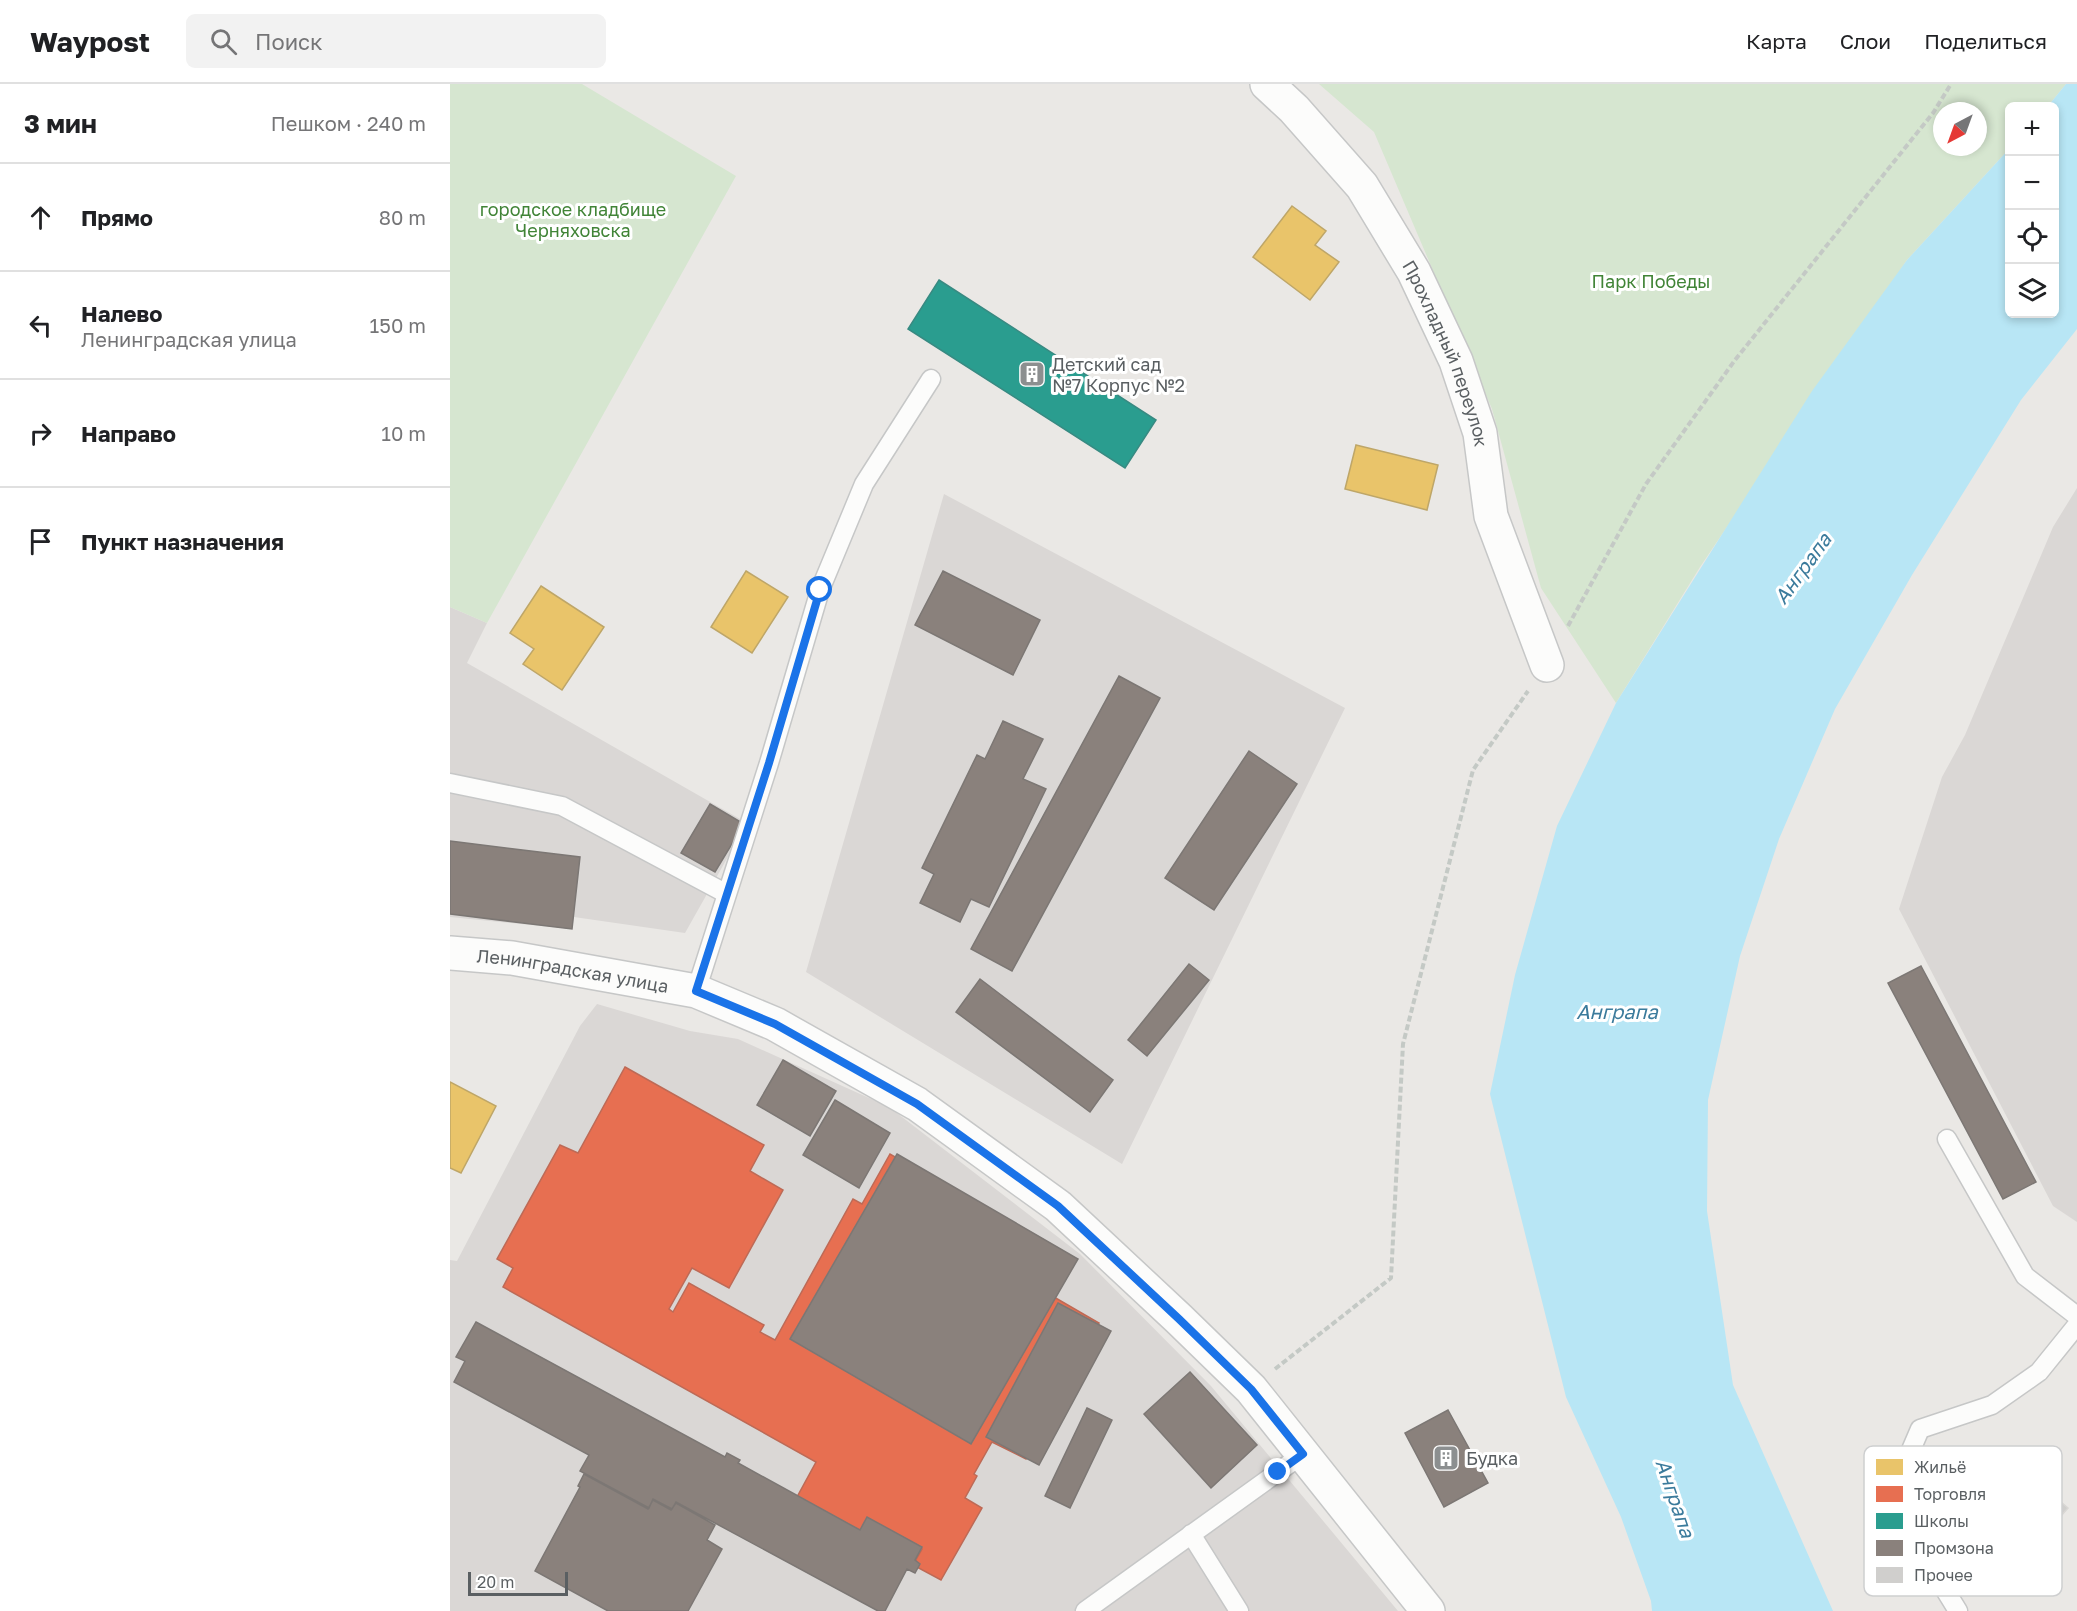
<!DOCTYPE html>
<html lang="ru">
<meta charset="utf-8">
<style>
:root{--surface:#fff;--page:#f2f2f2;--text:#202124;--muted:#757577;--line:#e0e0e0}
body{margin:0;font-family:"Golos Text",sans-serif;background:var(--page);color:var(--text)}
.controls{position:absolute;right:18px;top:18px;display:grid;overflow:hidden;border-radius:9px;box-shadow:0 3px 9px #0003}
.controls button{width:54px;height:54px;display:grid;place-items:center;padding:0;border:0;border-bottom:2px solid var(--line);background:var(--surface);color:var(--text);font:30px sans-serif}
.compass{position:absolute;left:1483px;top:18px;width:54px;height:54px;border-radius:50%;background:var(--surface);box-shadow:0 3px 9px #0003;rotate:221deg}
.scale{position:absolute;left:18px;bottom:15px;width:100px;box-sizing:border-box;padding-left:6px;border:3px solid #5a5f62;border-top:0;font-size:16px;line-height:21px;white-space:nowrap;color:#5a5f62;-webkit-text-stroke:4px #fff;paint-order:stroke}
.stop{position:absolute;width:18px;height:18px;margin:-14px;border:4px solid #1a73e8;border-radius:50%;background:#fff}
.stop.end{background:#1a73e8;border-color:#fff;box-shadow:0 2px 6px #0008}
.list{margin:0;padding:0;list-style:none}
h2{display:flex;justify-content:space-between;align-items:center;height:78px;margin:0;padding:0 24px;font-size:26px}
h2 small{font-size:20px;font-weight:400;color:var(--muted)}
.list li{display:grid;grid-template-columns:39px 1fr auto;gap:18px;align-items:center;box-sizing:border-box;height:108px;padding:0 24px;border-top:2px solid var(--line)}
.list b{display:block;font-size:22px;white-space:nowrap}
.list p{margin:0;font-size:20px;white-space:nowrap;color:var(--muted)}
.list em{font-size:20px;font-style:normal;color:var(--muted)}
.icon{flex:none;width:33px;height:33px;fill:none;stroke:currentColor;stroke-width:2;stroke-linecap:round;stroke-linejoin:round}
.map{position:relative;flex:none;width:1627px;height:1527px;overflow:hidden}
header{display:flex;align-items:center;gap:36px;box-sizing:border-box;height:84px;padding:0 30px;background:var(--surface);border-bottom:2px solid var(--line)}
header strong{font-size:28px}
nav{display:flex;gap:33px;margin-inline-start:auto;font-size:21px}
.search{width:420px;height:54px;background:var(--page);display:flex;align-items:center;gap:15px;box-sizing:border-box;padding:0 21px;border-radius:9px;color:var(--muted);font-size:22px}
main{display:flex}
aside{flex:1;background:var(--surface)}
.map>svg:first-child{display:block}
</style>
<header>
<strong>Waypost</strong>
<div class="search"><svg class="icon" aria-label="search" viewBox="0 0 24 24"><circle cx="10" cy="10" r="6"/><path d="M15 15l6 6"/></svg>Поиск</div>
<nav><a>Карта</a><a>Слои</a><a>Поделиться</a></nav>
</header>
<main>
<aside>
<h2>3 мин<small>Пешком · 240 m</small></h2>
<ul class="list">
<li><svg class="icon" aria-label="ahead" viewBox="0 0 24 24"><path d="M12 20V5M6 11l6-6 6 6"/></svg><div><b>Прямо</b></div><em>80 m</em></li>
<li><svg class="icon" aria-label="left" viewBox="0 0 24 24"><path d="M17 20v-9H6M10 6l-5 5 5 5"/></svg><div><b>Налево</b><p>Ленинградская улица</p></div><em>150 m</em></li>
<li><svg class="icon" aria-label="right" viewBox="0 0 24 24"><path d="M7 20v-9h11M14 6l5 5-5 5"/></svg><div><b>Направо</b></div><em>10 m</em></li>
<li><svg class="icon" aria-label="arrive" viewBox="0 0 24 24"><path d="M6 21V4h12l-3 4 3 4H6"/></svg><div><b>Пункт назначения</b></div></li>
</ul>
</aside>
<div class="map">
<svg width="1627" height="1527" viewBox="0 0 1627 1527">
<rect width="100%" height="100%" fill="#eae8e5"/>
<path fill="#dad7d5" d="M1627,404v734l-24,-16 -154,-297 43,-132 23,-42 88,-208z
M494,410l401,214 -223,456 -316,-192z
M0,523l37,16 -20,40 280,160 -62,110 -111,-16 -2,12 -122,-12z
M147,920l93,27 48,8 151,68 191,147 131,132 187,225h-948v-351l7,1 123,-235z"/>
<path fill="#d6e6d0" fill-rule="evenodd" d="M0,0h132l154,92 -249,447 -37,-16z
M869,0h747l-18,22h-38l-1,43 -102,111 -207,307 -84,136 -75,-115 -49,-179 -118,-277zM1492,27h36v36h-36z"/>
<path fill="#b8e6f5" d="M1616,0h11v245l-56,71 -109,175 -77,134 -56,130 -39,117 -32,144 -1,111 26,174 100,226h-181l-1,-10 -30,-84 -55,-120 -76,-303 25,-119 42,-149 59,-123 196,-312 95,-131 102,-111 1,165h44v-208h-6z"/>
<path fill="#e9c46a" stroke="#bea668" stroke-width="1.5" d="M842,122l34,25 -11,14 24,17 -29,38 -57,-43z
M906,361l82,20 -11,45 -82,-21z
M296,487l42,26 -36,56 -41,-26z
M91,502l63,41 -42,63 -39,-26 11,-15 -24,-16z
M0,998l46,24 -35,67 -11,-5z"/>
<path fill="#e76f51" stroke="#bd6a56" stroke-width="1.5" d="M175,983l139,78 -14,26 33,19 -54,98 -37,-20 -23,41 4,3 16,-29 75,42 -4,7 15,8 78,-141 9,5 28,-50 45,26 92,64 1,-1 33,25 -14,25 52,30 -73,136 -34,-17 -18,32 3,2 -12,22 17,10 -41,72 -28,-15 9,-16 -55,-30 -7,12 -63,-34 19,-35 -313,-175 10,-19 -16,-9 63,-114 18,8z"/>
<path fill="#2a9d8f" stroke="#388a82" stroke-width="1.5" d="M489,196l217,140 -31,48 -217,-139z"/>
<path fill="#8a817c" stroke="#7c7774" stroke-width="1.5" d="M493,487l97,49 -27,55 -98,-50z
M669,592l41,22 -148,273 -41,-22z
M553,637l40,18 -20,40 23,10 -57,118 -18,-8 -11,23 -40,-19 14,-29 -12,-6 55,-113 8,4z
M799,667l48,33 -83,126 -49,-32z
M260,720l34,20 -29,48 -34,-19z
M0,757l130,16 -8,72 -122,-15z
M739,880l20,16 -62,76 -19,-16z
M1471,882l115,216 -33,17 -115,-216z
M530,895l133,101 -23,32 -134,-100z
M333,976l53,31 -26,45 -53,-31z
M385,1016l55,33 -31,55 -56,-33z
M447,1070l181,105 -107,185 -181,-105z
M608,1219l53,28 -72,134 -53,-28z
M26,1238l249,135 2,-4 13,7 -2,3 122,67 7,-13 55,30 -7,13 5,4 -5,9 -8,-4 -22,42h-7l-202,-109 -4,7 -19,-10 -4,9 -69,-37 9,-16 -135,-73 11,-21 -9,-4z
M740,1288l67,73 -46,43 -67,-74z
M637,1324l25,12 -42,88 -25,-12z
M998,1326l40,73 -44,24 -39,-74z
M134,1390l64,35 5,-9 18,10 5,-7 39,22 -8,15 15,9 -34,62h-80l-73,-40 45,-84 -2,-1z"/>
<path fill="#d0cfcd" stroke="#d9d7d4" stroke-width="1.5" d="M1597,1406l21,18 -23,26 -21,-19z"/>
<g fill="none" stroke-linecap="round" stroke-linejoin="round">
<g stroke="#c6c7c7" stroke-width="21">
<path id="service" d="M0,699l112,23 165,88
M246,907l73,-228 51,-173 44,-106 67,-105
M1497,1055l78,137 52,40
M741,1450l48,77
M635,1527l218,-157
M1508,1527l-40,-65 -13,-82 15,-35 72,-24 47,-33 38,-47"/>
</g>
<g stroke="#c6c7c7" stroke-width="36">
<g id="minor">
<path id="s1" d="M817,0l27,25 68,77 52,86 42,89 24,72 11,83 56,149"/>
</g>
</g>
<g stroke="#c6c7c7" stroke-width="36">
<g id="tertiary">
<path id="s2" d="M0,869l62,5 184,33 79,33 142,80 141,102 121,113 72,70 177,222"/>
</g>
</g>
<path stroke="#c4c9c5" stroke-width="4" stroke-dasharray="6 3" stroke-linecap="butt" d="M1118,542l78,-142 89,-124 198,-247 18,-29
M825,1285l116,-91 12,-234 70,-274 55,-79"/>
<use href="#service" stroke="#fcfcfb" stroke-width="18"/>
<use href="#minor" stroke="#fcfcfb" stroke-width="33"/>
<use href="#tertiary" stroke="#fcfcfb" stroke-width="33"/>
</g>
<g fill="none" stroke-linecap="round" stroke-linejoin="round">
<path stroke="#1a73e8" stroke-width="8" d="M370,506l-51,173 -73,228 79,33 142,80 141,102 121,113 72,70 52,65 -25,18"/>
</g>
<defs>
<g id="building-square" transform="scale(1.35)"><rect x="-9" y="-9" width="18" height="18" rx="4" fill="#8c8f90" stroke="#fff"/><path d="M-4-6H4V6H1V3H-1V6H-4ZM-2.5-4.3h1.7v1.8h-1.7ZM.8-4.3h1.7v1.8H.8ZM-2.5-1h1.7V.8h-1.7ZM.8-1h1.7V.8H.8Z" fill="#fff"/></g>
</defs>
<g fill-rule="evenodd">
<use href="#building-square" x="582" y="290"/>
<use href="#building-square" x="996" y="1374"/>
</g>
<g text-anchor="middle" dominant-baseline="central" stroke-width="6" stroke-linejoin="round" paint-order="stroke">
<g font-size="18" fill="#418437" stroke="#fff">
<text x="123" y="125">городское кладбище<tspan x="123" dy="21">Черняховска</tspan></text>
<text x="1201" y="197">Парк Победы</text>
</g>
<g font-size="18" fill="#5a5f62" stroke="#fff">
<text stroke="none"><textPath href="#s1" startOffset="328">Прохладный переулок</textPath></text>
<text stroke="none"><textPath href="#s2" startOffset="124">Ленинградская улица</textPath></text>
</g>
<g font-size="18" fill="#5a5f62" stroke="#fff" text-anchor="start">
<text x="602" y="280">Детский сад<tspan x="602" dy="21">№7 Корпус №2</tspan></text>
<text x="1016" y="1374">Будка</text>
</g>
<g font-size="20" font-style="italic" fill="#3b7b9c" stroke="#fff">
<text transform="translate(1352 484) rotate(-54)">Анграпа</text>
<text x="1167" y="927">Анграпа</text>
<text transform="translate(1226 1414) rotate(71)">Анграпа</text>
</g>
</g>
<rect x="1414" y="1362" width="198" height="150" rx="9" fill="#fff" stroke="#cecfd0" stroke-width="1.5"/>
<rect x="1426" y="1375" width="27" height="16" fill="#e9c46a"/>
<rect x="1426" y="1402" width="27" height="16" fill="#e76f51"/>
<rect x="1426" y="1429" width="27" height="16" fill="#2a9d8f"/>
<rect x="1426" y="1456" width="27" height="16" fill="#8a817c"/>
<rect x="1426" y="1483" width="27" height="16" fill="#d0cfcd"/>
<g font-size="16" fill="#5a5f62">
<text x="1464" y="1389">Жильё</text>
<text x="1464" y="1416">Торговля</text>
<text x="1464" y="1443">Школы</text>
<text x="1464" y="1470">Промзона</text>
<text x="1464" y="1497">Прочее</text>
</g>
</svg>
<div class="controls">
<button>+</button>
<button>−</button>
<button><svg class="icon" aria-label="locate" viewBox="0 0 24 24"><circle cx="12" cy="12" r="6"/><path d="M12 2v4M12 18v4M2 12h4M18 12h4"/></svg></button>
<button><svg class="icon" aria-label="layers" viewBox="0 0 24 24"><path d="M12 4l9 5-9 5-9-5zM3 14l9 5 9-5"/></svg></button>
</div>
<svg class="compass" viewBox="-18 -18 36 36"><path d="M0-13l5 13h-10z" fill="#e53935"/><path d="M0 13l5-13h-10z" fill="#757577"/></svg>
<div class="scale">20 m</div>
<div class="stop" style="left:370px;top:506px"></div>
<div class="stop end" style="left:828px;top:1388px"></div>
</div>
</main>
